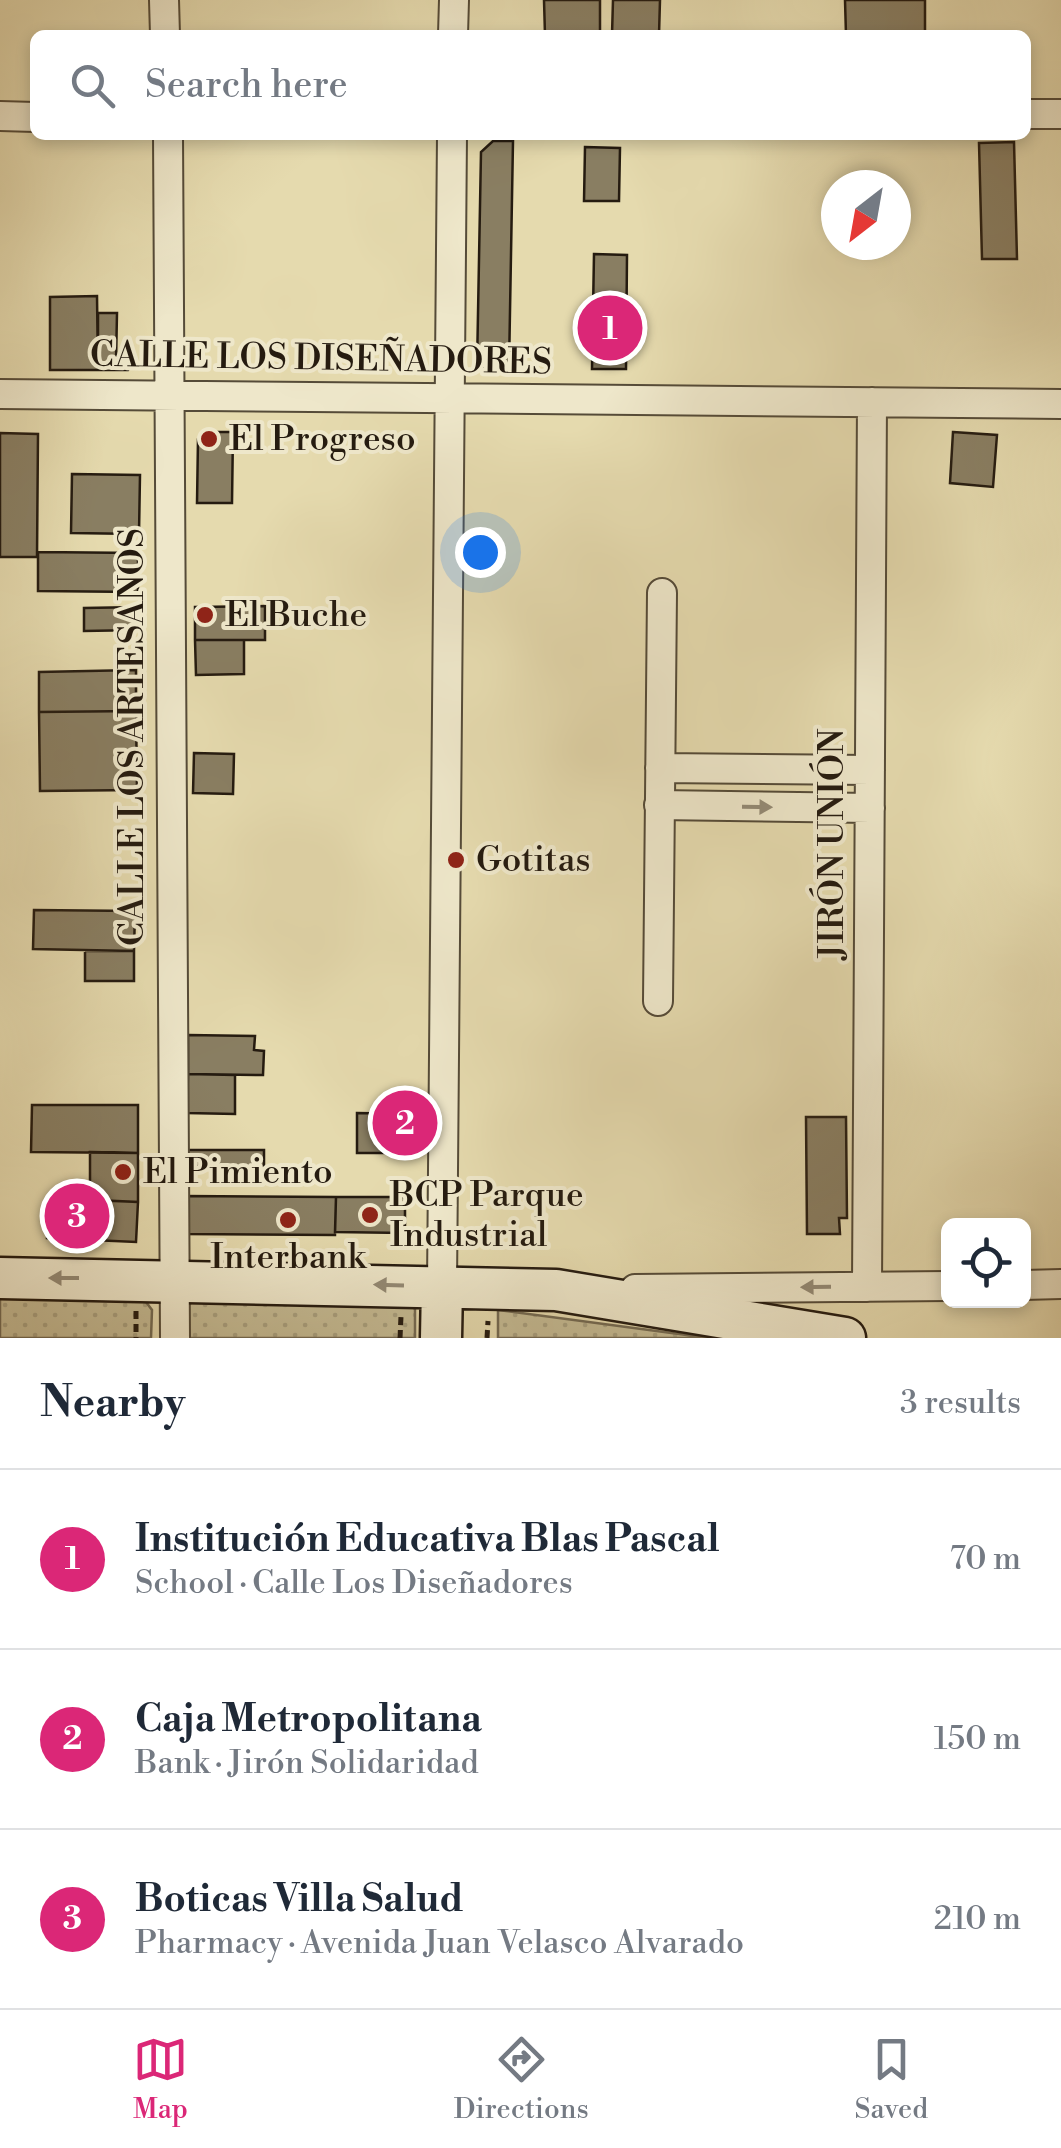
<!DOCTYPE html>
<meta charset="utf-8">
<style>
:root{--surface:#fff;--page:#f6f6f7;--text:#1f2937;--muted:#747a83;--line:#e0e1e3;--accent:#db2777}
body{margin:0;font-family:"Libre Bodoni",serif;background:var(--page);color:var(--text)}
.controls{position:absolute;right:30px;bottom:30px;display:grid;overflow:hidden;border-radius:15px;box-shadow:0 5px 15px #0003}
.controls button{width:90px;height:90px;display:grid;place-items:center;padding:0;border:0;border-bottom:2px solid var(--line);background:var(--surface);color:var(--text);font:50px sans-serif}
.compass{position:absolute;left:821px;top:170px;width:90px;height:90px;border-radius:50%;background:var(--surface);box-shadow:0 5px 15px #0003;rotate:211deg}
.you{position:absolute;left:480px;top:552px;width:35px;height:35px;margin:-25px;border:8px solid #fff;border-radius:50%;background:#1a73e8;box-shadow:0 0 0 15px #1a73e833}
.badge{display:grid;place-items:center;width:65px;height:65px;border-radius:50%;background:var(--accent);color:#fff;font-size:32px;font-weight:700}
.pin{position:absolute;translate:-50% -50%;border:5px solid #fff;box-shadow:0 2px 10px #0006}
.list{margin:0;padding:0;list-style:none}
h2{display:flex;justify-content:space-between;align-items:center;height:130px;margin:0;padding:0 40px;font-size:42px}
h2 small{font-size:32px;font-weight:400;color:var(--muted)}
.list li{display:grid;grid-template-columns:65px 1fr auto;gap:30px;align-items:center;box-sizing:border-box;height:180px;padding:0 40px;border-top:2px solid var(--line)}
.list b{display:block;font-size:38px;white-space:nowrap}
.list p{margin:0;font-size:32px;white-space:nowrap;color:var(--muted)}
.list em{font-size:32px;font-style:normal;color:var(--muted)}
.icon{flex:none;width:55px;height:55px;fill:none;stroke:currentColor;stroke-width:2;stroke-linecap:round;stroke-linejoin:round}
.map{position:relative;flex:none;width:1061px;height:1338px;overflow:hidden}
.search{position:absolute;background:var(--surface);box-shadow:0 5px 15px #0003;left:30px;right:30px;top:30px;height:110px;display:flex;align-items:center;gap:25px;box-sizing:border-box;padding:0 35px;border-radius:15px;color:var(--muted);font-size:38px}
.sheet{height:670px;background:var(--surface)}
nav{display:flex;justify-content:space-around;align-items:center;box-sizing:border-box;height:140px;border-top:2px solid var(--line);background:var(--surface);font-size:28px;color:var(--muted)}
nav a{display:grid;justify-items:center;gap:5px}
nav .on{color:var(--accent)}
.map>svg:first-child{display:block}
</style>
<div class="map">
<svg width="1061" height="1338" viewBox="0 0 1061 1338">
<defs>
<pattern id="green-dots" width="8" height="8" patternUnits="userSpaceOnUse" patternTransform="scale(2.5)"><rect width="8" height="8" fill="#c4ba93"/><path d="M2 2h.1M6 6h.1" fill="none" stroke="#a89f7e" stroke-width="1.8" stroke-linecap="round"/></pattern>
</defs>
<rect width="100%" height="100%" fill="#e5daae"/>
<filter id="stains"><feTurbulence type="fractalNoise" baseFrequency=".002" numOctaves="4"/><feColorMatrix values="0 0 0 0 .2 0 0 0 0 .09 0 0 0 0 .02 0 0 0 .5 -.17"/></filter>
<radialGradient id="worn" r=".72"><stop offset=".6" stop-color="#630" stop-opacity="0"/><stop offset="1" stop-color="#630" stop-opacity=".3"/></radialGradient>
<path fill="url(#green-dots)" stroke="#746a52" stroke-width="2.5" d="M0,1289l143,9 9,12 -1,28h-151z
M205,1294l199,5 11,10v29h-229l-1,-31z
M498,1310l211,28h-211z"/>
<path fill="#897e62" stroke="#251b10" stroke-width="2.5" d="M544,0h56v35h-55z
M613,0h47l-1,35h-47z
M845,0h80v35h-79z
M493,141h20l-4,227 -32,-1 4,-215z
M1014,142l3,117h-35l-3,-116z
M585,147l35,1 -1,53h-35z
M594,254l33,1 -1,114h-34z
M97,296l1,74h-48v-73z
M98,313h19l-1,50h17l-5,7h-30z
M206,432h27l-1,71h-35l1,-64z
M953,432l44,3 -4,52 -43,-4z
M0,433l38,1 -1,123h-37z
M72,474l68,1 -1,59 -68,-1z
M38,552l100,1v39l-100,-1z
M265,606v34h-70v-33z
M140,607v23l-56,1v-23z
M195,640h49v34l-48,1z
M136,670v41l-97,1v-40z
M136,711l1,79 -97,1 -1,-79z
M194,753l40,1 -1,40 -40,-1z
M34,910l101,1 -1,40 -101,-2z
M85,951h49v30h-49z
M188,1035l67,1 -1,14 10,1 -1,24 -75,-1z
M188,1074l47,1v39l-48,-1z
M32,1105h106v48l-107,-1z
M357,1113l52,1 -5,39h-47z
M806,1117h40l1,101h-8l1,16h-33z
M187,1150h77v16h-76z
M90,1152l48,1v49l-48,-2z
M184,1196l152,1 -1,38 -151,-1z
M336,1197h69v36l-70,-1z
M49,1198l89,4 -2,40 -89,-4z"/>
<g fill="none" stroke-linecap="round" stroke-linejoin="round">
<g stroke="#554b38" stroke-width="32">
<path id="street" d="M164,0l1,35
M453,35l1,-35
M1026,114h35
M0,116l35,1
M168,135l7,1203
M0,394l1061,10
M660,768l210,2
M659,805l211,3
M658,1001l4,-408
M1024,1285l37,-1
M442,1286l10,-1151
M867,1287l5,-885
M635,1289l313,-3"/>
</g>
<g stroke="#251b10" stroke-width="45">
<path id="secondary" d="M0,1278l556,12 289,48
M441,1338l1,-52"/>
</g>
<path stroke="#251b10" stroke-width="5" stroke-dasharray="8 5" stroke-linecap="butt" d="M136,1311v27
M400,1338l1,-22
M487,1338l1,-17"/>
<use href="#street" stroke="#eee7ca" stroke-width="28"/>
<use href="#secondary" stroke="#eee7ca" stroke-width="40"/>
</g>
<defs><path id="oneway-solid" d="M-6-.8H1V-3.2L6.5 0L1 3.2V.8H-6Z" transform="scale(2.5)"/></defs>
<g fill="#948b76">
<use href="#oneway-solid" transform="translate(757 807) rotate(1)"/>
<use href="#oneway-solid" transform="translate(64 1278) rotate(-180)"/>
<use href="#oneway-solid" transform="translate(389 1285) rotate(-178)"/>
<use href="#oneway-solid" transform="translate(816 1287) rotate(179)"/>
</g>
<g fill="#8f2418" stroke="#eee7ca" stroke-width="4">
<circle cx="209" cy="439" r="10"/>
<circle cx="205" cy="615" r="10"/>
<circle cx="456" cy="860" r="10"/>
<circle cx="123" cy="1172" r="10"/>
<circle cx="370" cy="1215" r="10"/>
<circle cx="288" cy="1220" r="10"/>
</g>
<g text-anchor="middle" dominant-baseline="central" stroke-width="8" stroke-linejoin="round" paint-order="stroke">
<g font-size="35" fill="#251b10" stroke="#eee7ca">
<text transform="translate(321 359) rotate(1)">CALLE LOS DISEÑADORES</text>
<text transform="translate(132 737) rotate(-90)">CALLE LOS ARTESANOS</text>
<text transform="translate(832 844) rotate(-90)">JIRÓN UNIÓN</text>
</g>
<g font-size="35" fill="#251b10" stroke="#eee7ca" text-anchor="start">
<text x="229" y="439">El Progreso</text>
<text x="225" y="615">El Buche</text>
<text x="476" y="860">Gotitas</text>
<text x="143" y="1172">El Pimiento</text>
<text x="390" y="1195">BCP Parque<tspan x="390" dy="40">Industrial</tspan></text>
<text x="288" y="1257" text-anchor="middle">Interbank</text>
</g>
</g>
<rect width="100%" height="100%" filter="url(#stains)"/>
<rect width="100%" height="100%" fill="url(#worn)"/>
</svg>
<div class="controls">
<button><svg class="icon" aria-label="locate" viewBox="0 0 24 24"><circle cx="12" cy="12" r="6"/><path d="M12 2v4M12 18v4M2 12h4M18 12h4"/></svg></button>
</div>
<svg class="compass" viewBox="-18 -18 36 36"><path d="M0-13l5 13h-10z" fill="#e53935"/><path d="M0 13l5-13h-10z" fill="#747a83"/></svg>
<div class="you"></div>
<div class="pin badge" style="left:610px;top:328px">1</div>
<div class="pin badge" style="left:405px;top:1123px">2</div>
<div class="pin badge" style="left:77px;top:1216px">3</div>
<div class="search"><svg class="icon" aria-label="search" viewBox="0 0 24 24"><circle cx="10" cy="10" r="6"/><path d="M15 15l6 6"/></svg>Search here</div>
</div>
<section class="sheet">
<h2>Nearby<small>3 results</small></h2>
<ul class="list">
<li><span class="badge">1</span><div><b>Institución Educativa Blas Pascal</b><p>School · Calle Los Diseñadores</p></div><em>70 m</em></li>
<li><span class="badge">2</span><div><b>Caja Metropolitana</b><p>Bank · Jirón Solidaridad</p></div><em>150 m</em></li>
<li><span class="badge">3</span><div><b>Boticas Villa Salud</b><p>Pharmacy · Avenida Juan Velasco Alvarado</p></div><em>210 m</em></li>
</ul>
</section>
<nav>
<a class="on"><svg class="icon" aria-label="map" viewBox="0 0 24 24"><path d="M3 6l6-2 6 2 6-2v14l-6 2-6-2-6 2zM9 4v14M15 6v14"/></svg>Map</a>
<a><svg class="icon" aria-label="directions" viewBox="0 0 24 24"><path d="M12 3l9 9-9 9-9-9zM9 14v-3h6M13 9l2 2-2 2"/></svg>Directions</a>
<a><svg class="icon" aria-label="saved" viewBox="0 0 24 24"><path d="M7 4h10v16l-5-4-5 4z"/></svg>Saved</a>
</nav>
